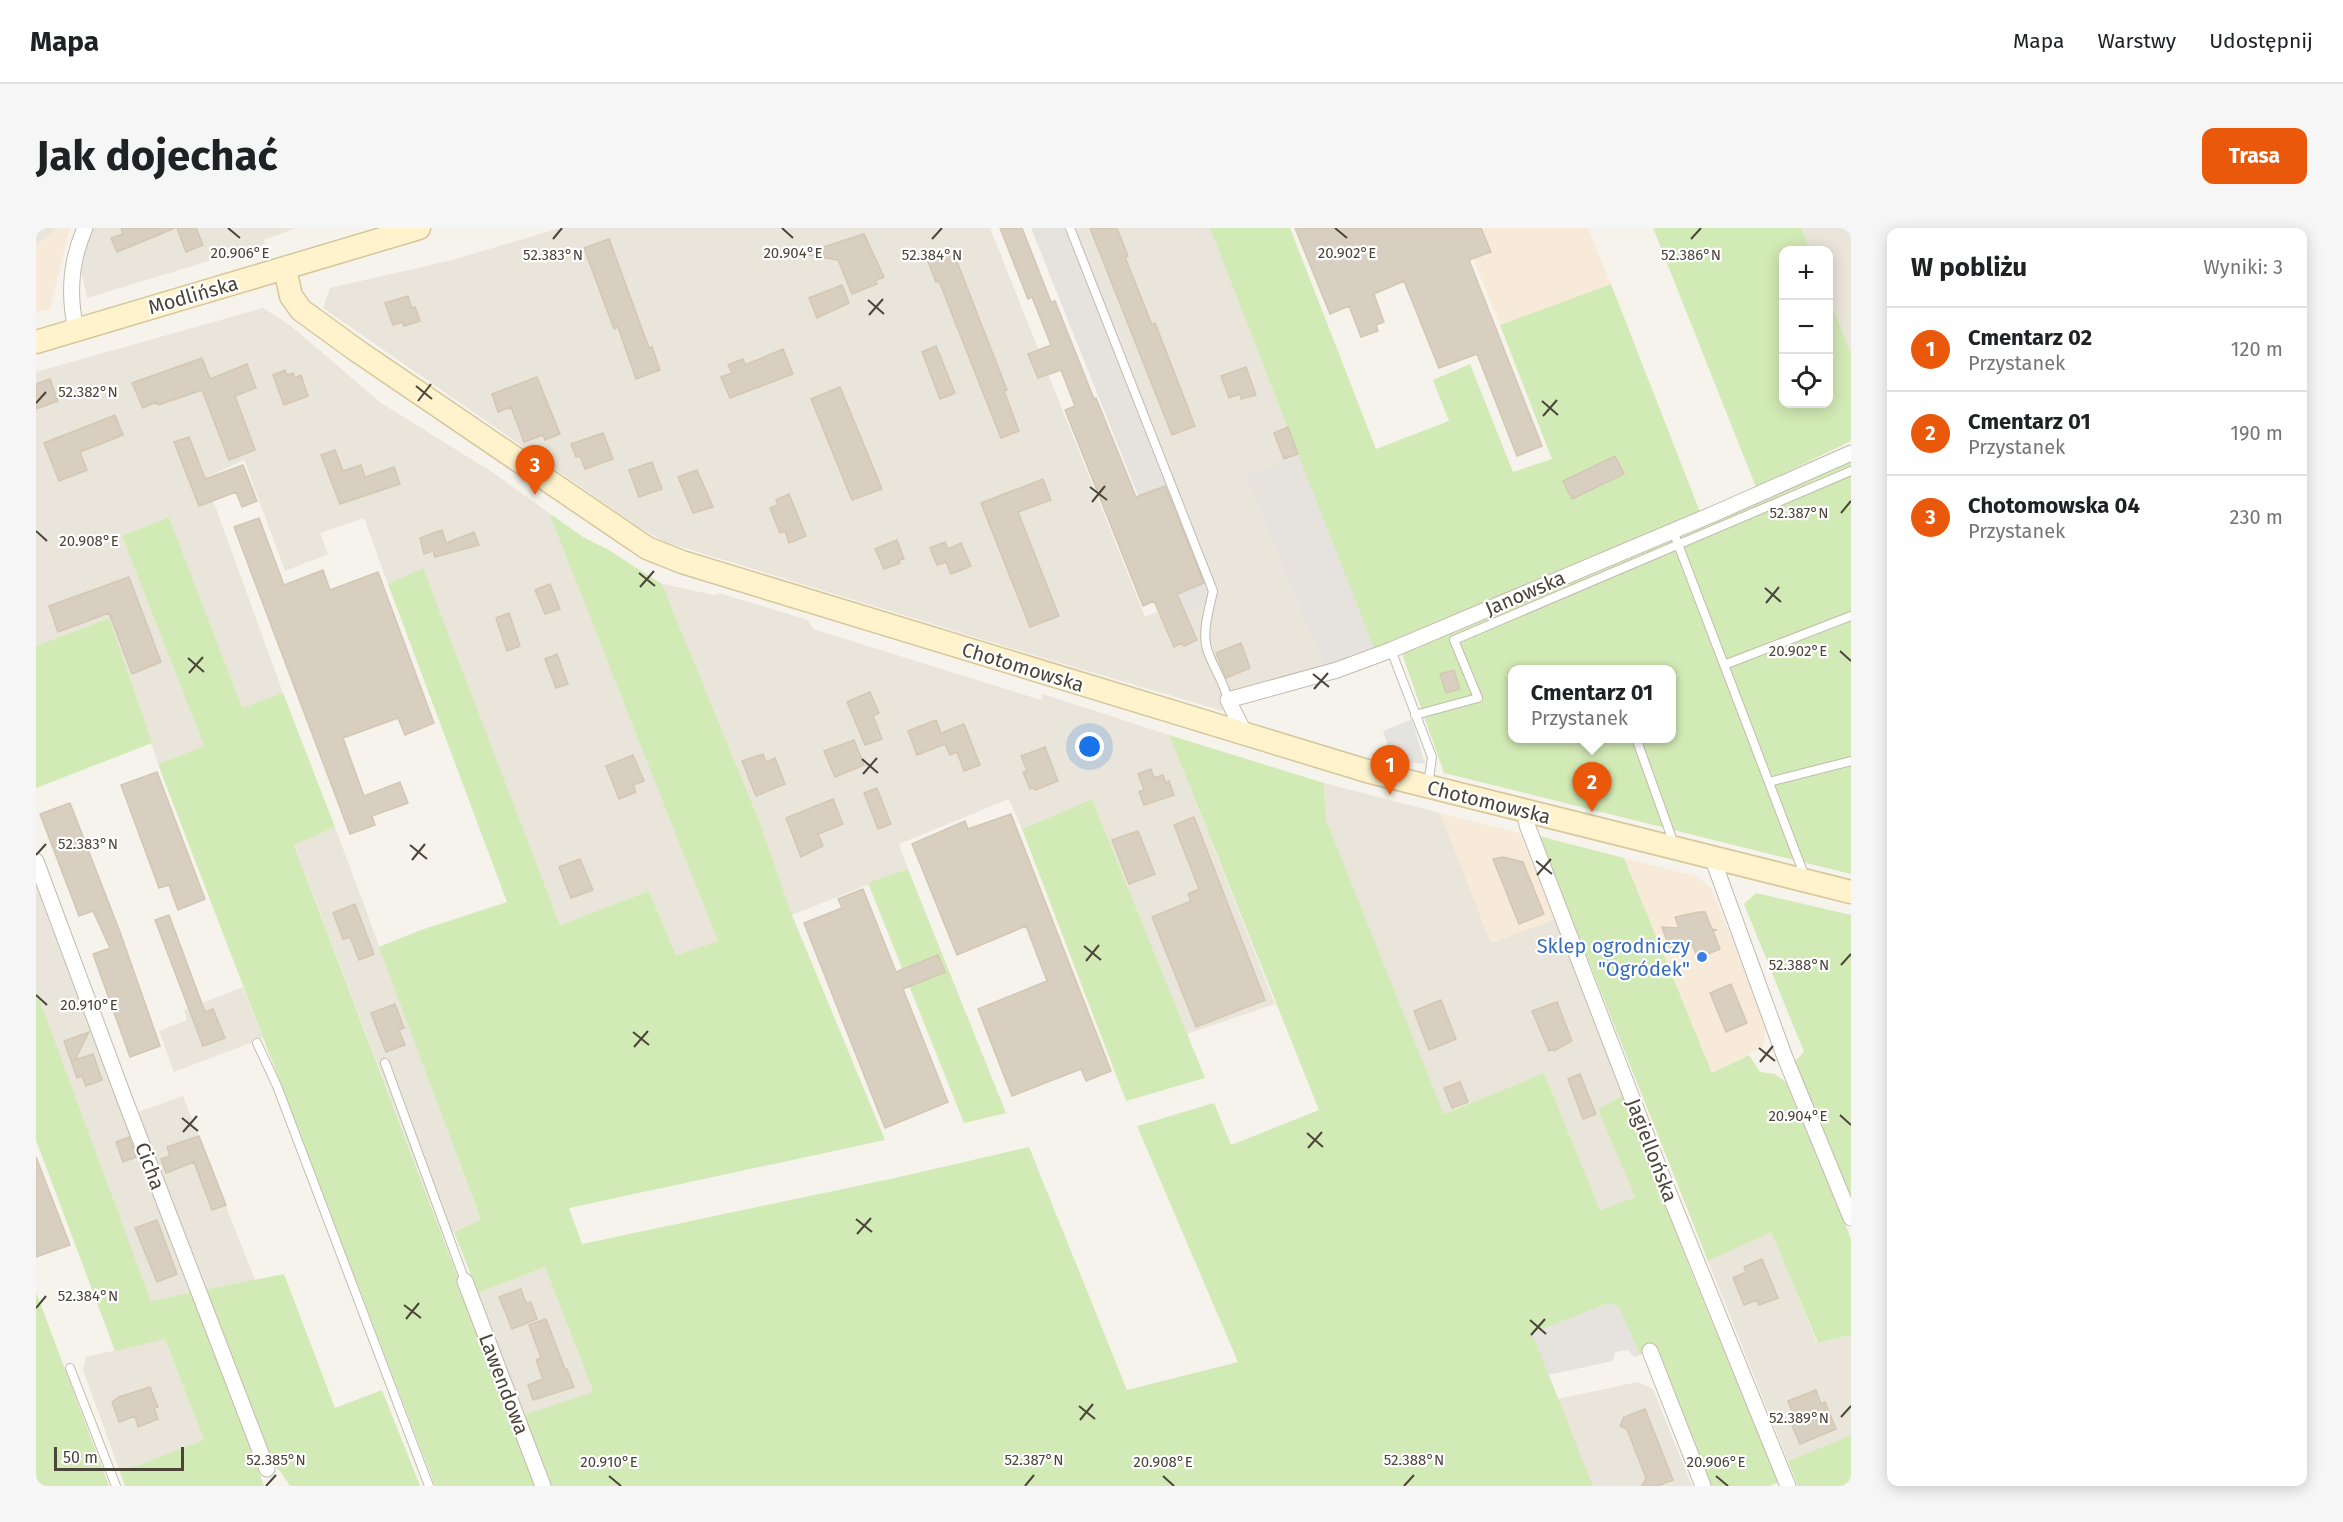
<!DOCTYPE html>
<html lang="pl">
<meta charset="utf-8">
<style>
:root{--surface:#fff;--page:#f6f6f6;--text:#202124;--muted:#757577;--line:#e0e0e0;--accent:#ea580c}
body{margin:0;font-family:"Fira Sans",sans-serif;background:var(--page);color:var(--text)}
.controls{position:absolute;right:18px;top:18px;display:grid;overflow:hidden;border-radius:12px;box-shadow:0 3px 15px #0003}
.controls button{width:54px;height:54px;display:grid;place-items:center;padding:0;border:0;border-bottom:2px solid var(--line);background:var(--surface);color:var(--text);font:30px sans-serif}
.scale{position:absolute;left:18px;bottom:15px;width:130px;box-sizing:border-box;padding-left:6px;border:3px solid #4b4439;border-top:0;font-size:16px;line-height:21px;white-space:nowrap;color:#4b4439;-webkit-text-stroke:4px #fff;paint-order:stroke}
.you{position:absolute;left:1054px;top:519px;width:21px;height:21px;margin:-15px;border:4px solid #fff;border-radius:50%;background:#1a73e8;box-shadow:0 0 0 9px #1a73e833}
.badge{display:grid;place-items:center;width:39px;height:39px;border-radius:50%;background:var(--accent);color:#fff;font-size:20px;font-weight:700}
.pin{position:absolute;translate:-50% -50px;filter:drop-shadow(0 2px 3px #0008)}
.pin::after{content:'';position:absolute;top:32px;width:21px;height:18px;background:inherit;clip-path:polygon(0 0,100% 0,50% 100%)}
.popup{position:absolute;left:1472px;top:437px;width:168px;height:78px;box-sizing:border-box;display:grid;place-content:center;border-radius:12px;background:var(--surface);filter:drop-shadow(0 2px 4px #0005);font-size:20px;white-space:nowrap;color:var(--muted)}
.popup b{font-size:22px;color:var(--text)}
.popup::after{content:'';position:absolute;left:50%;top:100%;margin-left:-12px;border:12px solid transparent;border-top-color:var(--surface)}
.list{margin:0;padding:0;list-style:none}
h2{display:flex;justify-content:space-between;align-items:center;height:78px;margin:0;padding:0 24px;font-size:26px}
h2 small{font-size:20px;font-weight:400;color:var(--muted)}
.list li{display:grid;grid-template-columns:39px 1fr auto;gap:18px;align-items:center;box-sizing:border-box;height:84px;padding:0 24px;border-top:2px solid var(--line)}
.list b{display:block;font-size:22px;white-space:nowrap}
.list p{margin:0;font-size:20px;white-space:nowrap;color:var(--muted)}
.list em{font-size:20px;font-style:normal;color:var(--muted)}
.icon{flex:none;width:33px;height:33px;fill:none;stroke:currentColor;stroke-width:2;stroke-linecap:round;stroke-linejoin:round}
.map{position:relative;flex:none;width:1815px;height:1258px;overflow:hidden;border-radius:12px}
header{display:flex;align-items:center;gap:36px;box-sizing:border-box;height:84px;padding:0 30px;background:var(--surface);border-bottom:2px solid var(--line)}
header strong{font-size:28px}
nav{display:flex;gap:33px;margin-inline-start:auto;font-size:21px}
.intro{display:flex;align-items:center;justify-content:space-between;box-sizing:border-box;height:144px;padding:0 36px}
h1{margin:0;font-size:42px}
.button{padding:15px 27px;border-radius:12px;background:var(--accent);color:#fff;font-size:21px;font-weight:700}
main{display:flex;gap:36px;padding:0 36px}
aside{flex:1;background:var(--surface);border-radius:12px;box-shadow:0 3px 15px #0003}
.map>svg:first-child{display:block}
</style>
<header>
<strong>Mapa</strong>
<nav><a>Mapa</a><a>Warstwy</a><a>Udostępnij</a></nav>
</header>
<div class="intro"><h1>Jak dojechać</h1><a class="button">Trasa</a></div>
<main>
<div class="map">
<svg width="1815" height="1258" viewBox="0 0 1815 1258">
<rect width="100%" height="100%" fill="#f6f3ec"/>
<path fill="#eae5da" d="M0,0h22l-22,17z
M54,0h206l-32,12 1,4 -178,54 -6,-27 6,-38z
M524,0h430l155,389 36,-15 4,11 37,-15 -145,-370h133l90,228 -53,20 78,194 -68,16 -38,13 4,12 -186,-55 -372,-114 -26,-15 -316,-219 7,-20 122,-28z
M1765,0h50v126l-22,-57 -1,-47h-18z
M227,80l28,18 90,77 114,71 54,39 170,428 -43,14 -27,-64 -89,34 -137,-356 -35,15 -24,-66 -44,15 8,21 -43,17 -41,-111 -39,18 78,215 -41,16 -73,-192 -47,19 82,210 -46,18 -49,-146 -73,28v-274z
M626,356l53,11 4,-2 89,27 5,9 228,71 2,-6 126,41 106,269 -88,30 -95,-235 -70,30 -13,-30 -110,45 9,25 -116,46 -32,-92z
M1288,555l116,30 51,130 64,-24 69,176 -25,14 36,88 -35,13 -56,-137 -100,41 -118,-295z
M299,599l146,394 -38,15 -149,-392z
M0,645l158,419 -43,9 -115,-311z
M207,759l20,51 -89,34 -15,-41 28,-11 -3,-10z
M147,868l24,62 48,122 -52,10 -68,-177z
M1735,1003l46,112 34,-8v100l-63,26 -80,-200z
M509,1039l48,126 -69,22 -46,-122z
M129,1111l39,101 -84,32 -37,-102 3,-13z
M1602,1154l15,7 39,97h-99l-36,-87z"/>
<path fill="#f7ead8" d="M22,0h12l-20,81 -14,3v-67z
M1425,0h127l23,56 -111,41z
M1404,585l80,20 35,86 -64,24z
M1588,630l74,19 13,11 56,139 -4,20 -51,26z"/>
<path fill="#e6e2dd" d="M995,0h46l145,370 -37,15z
M1264,228l75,195 -50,19 -79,-195z
M1573,1075l10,4 21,48 -6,2 -6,-7 -13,2 -2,9 -65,14 -16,-42z"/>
<path fill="#d2eab5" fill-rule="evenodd" d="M1174,0h80l86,221 73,-28 -16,-41 37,-16 43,108 39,-13 -52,-134 111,-41 89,228 -325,139z
M1617,0h148l9,22h-26v154h44l1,-107 22,57v87l-95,46z
M1815,229v417l-407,-101 -43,-122zM1476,442h160v68h-160z
M513,285l34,24 24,12 55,35 98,239 32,92 93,225 -316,68 13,36 313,-66 134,-31 98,243 111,-28 -101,-236 77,-23 17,42 88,-35 -150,-375 155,48 2,36 118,295 100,-41 56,137 35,-13 -37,-88 26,-14 67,176 88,211 -10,4h-59l-57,-139 -13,8 -21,-48 -10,-4 -77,30 61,153h-1041l-28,-71 69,-23 -48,-125 -67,26 -24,-61 27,-12 -102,-273 39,-16 89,-29 -119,-318 35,-16 137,357 89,-34 27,64 42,-14z
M133,289l73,191 41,-15 52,134 -41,18 243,641h-102l-277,-722 46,-18 -82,-210z
M73,390l43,125 -116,45v-142z
M1056,571l113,279 -79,23 -104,-272z
M1503,608l85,22 88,215 37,-18 11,17 15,2 11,8 65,157v96l-33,8 -47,-111 -63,29z
M872,641l98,244 -42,10 -96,-240z
M1720,665l95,22v289l-60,-139 13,-13 -60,-148z
M0,762l115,311 43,-9 70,194h-139l-5,-14 84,-32 -39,-101 -50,12 -79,-211z
M248,1046l51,134 47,-18 38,96h-130l-10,-15 -10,-8 -67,-173z
M0,1064l73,194h-73z
M1815,1207v51h-53l-10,-25z"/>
<path fill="#e5e3e0" d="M1376,491l13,45 -32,-3 -10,-30z"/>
<path fill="#d8cfc1" stroke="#d3c7b4" stroke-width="1.5" d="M85,0h54l-58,24 -6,-14 12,-4z
M141,0h19l7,17 -17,7z
M964,0h22l29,74 4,-1 39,98 2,-1 40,99 29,-11 39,97 -27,11 20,46 -13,6 -2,-3 -8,4 -20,-46 -11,5 -78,-196 10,-4 -14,-36 -23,8 -10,-24 23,-9 -19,-48 -4,2z
M1054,0h27l11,28 -3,1 27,68 3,-2 40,103 -23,9z
M1259,0h186l10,24 -22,8 73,186 -25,10 -40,-102 -38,14 -35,-87 -30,13 10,28 -8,3 2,6 -17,6 -12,-31 -19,8z
M828,6l20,43 -9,4 2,3 -25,10 -14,-34 -36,-6z
M573,11l40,109 3,-1 8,23 -24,9 -18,-52 -4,2 -30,-81z
M916,21l55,141 -3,1 15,40 -18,7 -62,-157 -3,1 -9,-23z
M806,57l7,18 -32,15 -8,-20z
M372,68l4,12 3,-1 5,14 -16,5 -2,-4 -9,3 -8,-22z
M900,118l19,47 -15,6 -18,-47z
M747,121l10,25 -63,24 -9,-21 11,-4 -4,-8 15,-6 2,6z
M166,130l8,21 37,-15 9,24 -21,8 20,54 -26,10 -27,-70 -44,15 -2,-3 -13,6 -11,-25z
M1210,139l10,28 -15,4 -1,-5 -11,4 -8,-22z
M249,142l2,5 6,-2 2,5 6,-3 7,21 -24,9 -11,-30z
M501,149l23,57 -15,6 -2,-5 -19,7 -13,-35 -13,5 -6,-18z
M14,151l8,22 -22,8v-25z
M804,159l42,102 -30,11 -41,-101z
M79,187l8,20 -43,17 7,18 -28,11 -15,-38z
M1252,199l10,27 -14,5 -10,-26z
M567,205l10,26 -28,10 -5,-13 -4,1 -5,-13z
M153,209l16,42 38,-14 14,36 -15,6 -6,-15 -37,14 -25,-64z
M299,222l8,21 18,-6 4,12 29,-10 6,17 -60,20 -19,-49z
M1579,228l9,18 -52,25 -9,-18z
M616,234l10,27 -23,8 -10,-27z
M661,242l16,37 -20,6 -15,-36z
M1007,251l8,21 -33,12 41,104 -29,11 -49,-124z
M753,266l17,42 -17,7 -4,-12 -5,2 -10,-25 8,-3 -2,-5z
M223,290l25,67 39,-15 7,20 48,-18 56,151 -29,12 -7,-17 -55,20 21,58 36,-14 8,21 -36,13 3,9 -25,9 -116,-307z
M406,302l4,13 28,-11 5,13 -44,12 -2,-6 -9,3 -4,-16z
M861,312l7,19 -5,1 1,3 -16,6 -9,-20z
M909,314l3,7 13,-6 10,23 -20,8 -5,-12 -9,3 -7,-17z
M93,349l32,85 -29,12 -23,-61 -51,19 -9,-26z
M514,356l10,25 -15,5 -10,-24z
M473,385l11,33 -13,5 -11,-33z
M1205,415l9,25 -24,10 -10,-25z
M521,426l11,30 -12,4 -11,-29z
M1418,442l6,19 -14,4 -6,-19z
M834,464l9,21 -6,3 9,23 -17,6 -18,-43z
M900,492l5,13 23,-9 16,41 -16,6 -7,-19 -7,3 -5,-11 -28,11 -9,-24z
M818,512l10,25 -29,12 -11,-26z
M1009,519l13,34 -23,9 -2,-3 -3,2 -7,-17 4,-1 -6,-15z
M727,526l3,8 9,-4 10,26 -29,12 -14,-35z
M597,527l11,26 -11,4 3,7 -17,7 -13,-33z
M1115,541l3,9 9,-3 3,8 3,-2 5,14 -30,10 -5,-13 5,-2 -6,-16z
M121,544l48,127 -27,11 -9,-25 -10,3 -38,-103z
M841,560l14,36 -13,5 -14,-36z
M797,571l10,25 -25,10 5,12 -22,11 -15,-39z
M34,575l50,129 40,114 -30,11 -37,-103 17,-6 -17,-37 -14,5 -39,-102z
M975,586l100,257 -25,10 -5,-12 -69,27 -34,-87 69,-28 -21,-55 -69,29 -45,-111 53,-23 3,8z
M1158,589l71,183 -69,27 -44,-110 39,-16 -3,-7 11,-5 -25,-64z
M1102,603l17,43 -26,10 -17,-44z
M1467,629l20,5 21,52 -25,10 -26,-65z
M544,631l13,31 -22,8 -12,-31z
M827,661l33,83 42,-17 7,17 -42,17 45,113 -63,26 -81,-205 38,-15 -4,-9z
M319,676l19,50 -15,6 -9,-23 -7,2 -10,-26z
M1663,684h6l7,17 5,1 -4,1 7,18 -22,9 -8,-18 -20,9 -8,-22 17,1 -4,-11z
M133,687l36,97 8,-3 12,29 -22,8 -48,-126z
M1695,756l16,39 -21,9 -16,-39z
M1405,772l15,39 -27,11 -15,-39z
M1521,774l15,39 -18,10 -1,-2 -4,2 -17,-40z
M359,776l9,24 -5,2 6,15 -19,7 -15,-39z
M53,804l-14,28 18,-6 9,26 -16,6 -4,-10 -5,2 -13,-37z
M1544,846l16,40 -13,5 -15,-40z
M1424,854l8,20 -16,6 -8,-20z
M163,908l27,69 -14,5 -18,-48 -28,11 -5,-14 9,-3 -3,-9z
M93,909l7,20 -13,5 -7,-20z
M0,929l34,88 -34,12z
M121,992l20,54 -20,8 -22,-54z
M1726,1031l16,39 -19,7 -2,-5 -13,5 -11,-27 13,-6 -2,-5z
M485,1061l5,14 5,-1 6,17 -25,10 -13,-32z
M510,1091l19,50h2l7,18 -41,13 -5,-15 15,-6 -7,-19 5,-2 -12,-33z
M114,1159l8,20 -4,1 4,11 -20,8 -3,-11 -16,6 -7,-20 7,-5z
M1780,1162l5,14 4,-2 11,27 -36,15 -8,-18 5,-2 -9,-23z
M1609,1181l28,71 -16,6h-15l4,-8 -19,-49 -7,-3 4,-9z"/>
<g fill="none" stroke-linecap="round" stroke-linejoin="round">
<g stroke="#c2bbae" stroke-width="10">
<path id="lane" d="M1034,0l143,363c-4,19 -12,43 -5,61 6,17 16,30 20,48
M1637,303l132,346
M1355,422l41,107 -4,28
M1688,437l127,-49
M1379,487l63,-17 -24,-58 397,-169
M1600,510l38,106
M1733,554l82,-21
M221,815l20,43 152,400
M349,835l80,218
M34,1140l46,118"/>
</g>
<g stroke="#c2bbae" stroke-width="17">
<path id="street" d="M40,101c-8,-35 -6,-67 9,-101
M1209,506l-17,-34 109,-30 54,-20 327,-138 133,-59
M1489,582l2,15 137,356 124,305
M1676,629l72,198 67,163
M0,633l89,239 142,369
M429,1053l78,205
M1614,1123l53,135"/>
</g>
<g stroke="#d6c79b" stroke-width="25">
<path id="secondary" d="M249,41l6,27 10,14 55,40 291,198 35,14 685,209 484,121
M0,114l383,-114"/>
</g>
<use href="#lane" stroke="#fff" stroke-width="8"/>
<use href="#street" stroke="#fff" stroke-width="15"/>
<use href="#secondary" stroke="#fff3cd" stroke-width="22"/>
</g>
<path fill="none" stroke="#4b4439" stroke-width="2" d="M192,0l12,10M746,0l11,10M1299,0l12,10M517,11l9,-11M896,11l10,-11M1655,11l10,-11M832,72l16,14M833,87l14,-16M380,158l16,13M382,173l13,-17M1506,173l16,14M0,175l10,-11M1507,188l14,-16M1054,259l17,13M1056,274l13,-16M1805,285l10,-12M0,303l11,10M603,345l16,13M604,359l14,-16M1729,360l16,14M1730,375l13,-16M1804,423l11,10M152,430l16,14M153,445l14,-16M1277,446l16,13M1278,461l14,-16M826,531l16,14M827,546l14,-16M374,617l17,14M0,627l10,-11M376,632l13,-16M1500,633l16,13M1501,647l14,-16M1048,718l17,14M1050,733l13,-16M1805,737l10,-11M0,767l11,10M597,804l16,13M598,819l14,-16M1723,820l16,13M1724,834l13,-16M1804,887l11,10M146,890l16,13M147,904l14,-16M1271,905l16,14M1272,920l14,-16M820,991l16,13M821,1006l14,-16M368,1077l17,13M0,1080l10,-12M370,1091l13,-16M1494,1092l16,14M1495,1107l14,-16M1043,1178l16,13M1805,1189l10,-11M1044,1192l13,-16M573,1248l12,10M1127,1248l11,10M1680,1248l12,10M230,1258l10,-11M989,1258l9,-11M1368,1258l10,-11"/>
<circle fill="#3f7fe0" stroke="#fff" stroke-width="2" cx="1666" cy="729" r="6"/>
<g text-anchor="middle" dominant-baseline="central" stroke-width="4.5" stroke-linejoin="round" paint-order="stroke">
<g font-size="20" fill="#4b4439" stroke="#fff">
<text transform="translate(157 67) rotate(-16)">Modlińska</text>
<text transform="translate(1489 365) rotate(-23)">Janowska</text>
<text transform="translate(987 439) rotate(17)">Chotomowska</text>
<text transform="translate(1453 574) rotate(14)">Chotomowska</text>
<text transform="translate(1616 922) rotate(69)">Jagiellońska</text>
<text transform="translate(114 938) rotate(69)">Cicha</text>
<text transform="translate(468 1156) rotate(69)">Lawendowa</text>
</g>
<g font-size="20" fill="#366cbe" stroke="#fff" text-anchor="end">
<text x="1654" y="718">Sklep ogrodniczy<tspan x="1654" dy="23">"Ogródek"</tspan></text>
</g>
</g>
<g font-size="15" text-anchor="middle" fill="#4b4439" stroke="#fff" stroke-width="4.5" stroke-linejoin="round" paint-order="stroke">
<text x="204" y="30">20.906°E</text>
<text x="757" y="30">20.904°E</text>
<text x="1311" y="30">20.902°E</text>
<text x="517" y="32">52.383°N</text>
<text x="896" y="32">52.384°N</text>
<text x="1655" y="32">52.386°N</text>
<text x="52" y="169">52.382°N</text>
<text x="1763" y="290">52.387°N</text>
<text x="53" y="318">20.908°E</text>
<text x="1762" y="428">20.902°E</text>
<text x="52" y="621">52.383°N</text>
<text x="1763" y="742">52.388°N</text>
<text x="53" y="782">20.910°E</text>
<text x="1762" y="893">20.904°E</text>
<text x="52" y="1073">52.384°N</text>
<text x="1763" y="1195">52.389°N</text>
<text x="240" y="1237">52.385°N</text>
<text x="998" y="1237">52.387°N</text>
<text x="1378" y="1237">52.388°N</text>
<text x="573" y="1239">20.910°E</text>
<text x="1127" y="1239">20.908°E</text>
<text x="1680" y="1239">20.906°E</text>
</g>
</svg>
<div class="controls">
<button>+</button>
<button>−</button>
<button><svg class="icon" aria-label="locate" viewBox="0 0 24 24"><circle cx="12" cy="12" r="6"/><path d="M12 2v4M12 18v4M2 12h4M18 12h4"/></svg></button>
</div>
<div class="scale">50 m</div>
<div class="you"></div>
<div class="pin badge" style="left:1354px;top:567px">1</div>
<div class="pin badge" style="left:1556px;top:584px">2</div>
<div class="popup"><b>Cmentarz 01</b>Przystanek</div>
<div class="pin badge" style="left:499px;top:267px">3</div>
</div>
<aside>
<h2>W pobliżu<small>Wyniki: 3</small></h2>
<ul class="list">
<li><span class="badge">1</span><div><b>Cmentarz 02</b><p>Przystanek</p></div><em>120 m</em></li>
<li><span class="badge">2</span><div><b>Cmentarz 01</b><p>Przystanek</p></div><em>190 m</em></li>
<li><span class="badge">3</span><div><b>Chotomowska 04</b><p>Przystanek</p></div><em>230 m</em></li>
</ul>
</aside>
</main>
